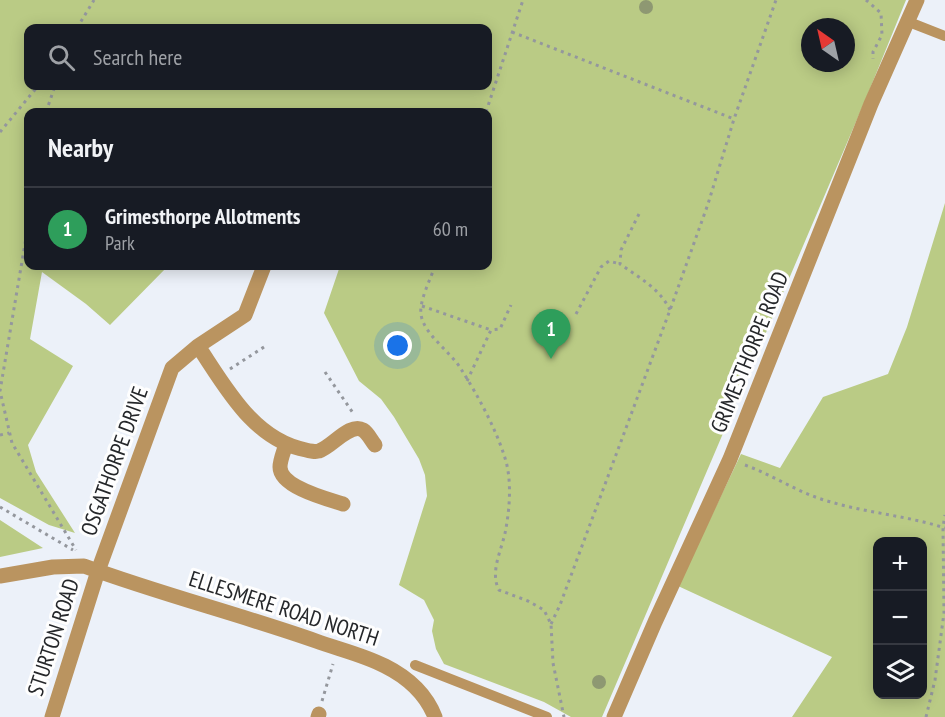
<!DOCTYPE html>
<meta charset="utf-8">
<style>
:root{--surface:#171b24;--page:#20242c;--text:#f1f3f6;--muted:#9ea1a6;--line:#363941;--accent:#b0a3db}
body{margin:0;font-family:"PT Sans Narrow",sans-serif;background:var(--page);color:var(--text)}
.controls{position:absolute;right:18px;bottom:18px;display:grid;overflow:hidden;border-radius:12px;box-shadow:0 3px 15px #0003}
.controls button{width:54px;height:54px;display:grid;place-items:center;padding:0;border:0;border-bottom:2px solid var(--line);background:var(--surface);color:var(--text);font:30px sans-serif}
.compass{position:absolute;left:801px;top:18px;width:54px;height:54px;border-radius:50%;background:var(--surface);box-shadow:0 3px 15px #0003;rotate:326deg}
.you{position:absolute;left:398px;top:346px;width:21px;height:21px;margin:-15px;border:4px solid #fff;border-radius:50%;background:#1a73e8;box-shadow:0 0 0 9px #1a73e833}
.badge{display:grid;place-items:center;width:39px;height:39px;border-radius:50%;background:var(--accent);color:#fff;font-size:20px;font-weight:700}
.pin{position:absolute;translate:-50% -50px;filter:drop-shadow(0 2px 3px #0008)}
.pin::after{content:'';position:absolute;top:32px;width:21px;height:18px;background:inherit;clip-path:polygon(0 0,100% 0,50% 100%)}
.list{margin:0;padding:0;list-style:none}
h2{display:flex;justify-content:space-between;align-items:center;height:78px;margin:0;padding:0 24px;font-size:26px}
h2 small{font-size:20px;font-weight:400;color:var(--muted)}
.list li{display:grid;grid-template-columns:39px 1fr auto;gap:18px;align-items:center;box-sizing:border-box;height:84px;padding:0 24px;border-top:2px solid var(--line)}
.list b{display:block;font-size:22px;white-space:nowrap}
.list p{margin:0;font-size:20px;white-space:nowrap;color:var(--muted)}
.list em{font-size:20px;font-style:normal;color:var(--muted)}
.icon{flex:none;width:33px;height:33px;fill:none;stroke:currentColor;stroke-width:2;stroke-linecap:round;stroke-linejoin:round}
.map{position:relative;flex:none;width:945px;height:717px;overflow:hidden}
.search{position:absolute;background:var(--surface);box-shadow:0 3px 15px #0003;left:24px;top:24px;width:468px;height:66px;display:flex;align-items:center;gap:15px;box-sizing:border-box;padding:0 21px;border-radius:12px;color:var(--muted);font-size:22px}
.panel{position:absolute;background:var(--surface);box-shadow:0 3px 15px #0003;left:24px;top:108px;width:468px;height:162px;border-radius:12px}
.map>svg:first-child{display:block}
</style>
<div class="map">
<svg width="945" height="717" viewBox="0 0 945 717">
<rect width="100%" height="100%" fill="#ecf1f9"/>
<path fill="#bacb85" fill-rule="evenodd" d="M0,0h906l-39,96 -265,621h-31l-27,-15 -100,-38 -8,-15 -4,-18 2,-11 -10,-20 -25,-15 28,-89 -2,-21 -6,-16 -25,-42 -13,-18 -22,-18 -35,-68 16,-47h148v-154h-460v154h140l-58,59 -24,-21 -44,-32 -12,67 43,27 -45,79 8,27 39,61 -26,-8 -49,-27zM810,27h36v36h-36zM28,28h460v58h-460z
M945,203v514h-153l40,-60 -154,-71 63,-132 39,14 43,-71 65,-23 19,-47zM878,542h44v152h-44z
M0,520l43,28 -43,9z"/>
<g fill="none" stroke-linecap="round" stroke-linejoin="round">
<path stroke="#94979d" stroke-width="3" stroke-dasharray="3 4.5" stroke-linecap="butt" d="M866,0l15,13 1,22 -9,17v7
M77,28l17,-28
M512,32l222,87
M46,112l9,-26
M486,112l37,-112
M0,132l38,-46
M639,214l-18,36 -1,14c20,14 40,25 50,46
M28,226l-28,165 12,52 64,107
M435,266c-4,12 -16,35 -14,48 2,20 30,38 40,55 16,25 34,58 43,86 8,22 6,51 2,73 -3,20 -17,43 -7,62l29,11 16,9 7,14 2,39 11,54
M422,306l69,24
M576,314l25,-47 8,-6 11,3
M230,369l34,-22
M325,372l28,41
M467,381l24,-51 9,-1 11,-24
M0,435l9,-2
M745,465c30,11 55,29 86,37 37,11 77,14 114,26
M0,507l73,43
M551,624l9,-19 110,-295 38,-106 26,-85 42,-119
M322,701l11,-37
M926,717l9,-37 9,-67 -1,-86 2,-12"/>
<path stroke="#ba9460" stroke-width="10" d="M909,22l36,14
M415,665l132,52"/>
<path stroke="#ba9460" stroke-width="15" d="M198,346c27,40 55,94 108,104 3,1 10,2 13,1 13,-4 31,-29 44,-21 5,3 8,10 12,15
M286,444c-2,7 -6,16 -6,23 0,20 47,32 63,37
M0,576l53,-9 31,-1c76,28 155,48 232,75 22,8 48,14 69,25 22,11 41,28 50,51
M52,717l46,-146 74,-203 26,-22 47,-31 19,-49
M318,717l1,-3
M614,717l41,-95 75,-163 141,-355 46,-104"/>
</g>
<g fill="#8e9872">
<circle cx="646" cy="7" r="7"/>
<circle cx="599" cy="682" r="7"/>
</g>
<g text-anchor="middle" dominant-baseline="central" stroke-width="6" stroke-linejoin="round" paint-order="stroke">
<g font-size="22" fill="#25272a" stroke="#fefefe">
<text transform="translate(749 352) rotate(-68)">GRIMESTHORPE ROAD</text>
<text transform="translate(114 461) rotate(-70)">OSGATHORPE DRIVE</text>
<text transform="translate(284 608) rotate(18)">ELLESMERE ROAD NORTH</text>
<text transform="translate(53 637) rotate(-72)">STURTON ROAD</text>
</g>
</g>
</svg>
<div class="controls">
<button>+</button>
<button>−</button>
<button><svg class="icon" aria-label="layers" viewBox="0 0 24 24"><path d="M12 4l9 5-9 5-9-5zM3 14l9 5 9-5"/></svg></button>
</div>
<svg class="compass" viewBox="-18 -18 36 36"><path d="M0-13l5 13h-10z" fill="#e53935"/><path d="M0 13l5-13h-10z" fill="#9ea1a6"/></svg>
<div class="you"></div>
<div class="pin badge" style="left:551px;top:359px;background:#2e9e5b">1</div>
<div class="search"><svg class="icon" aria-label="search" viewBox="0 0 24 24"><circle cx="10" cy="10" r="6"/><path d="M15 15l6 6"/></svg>Search here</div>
<section class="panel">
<h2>Nearby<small></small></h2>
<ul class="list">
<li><span class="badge" style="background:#2e9e5b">1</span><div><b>Grimesthorpe Allotments</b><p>Park</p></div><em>60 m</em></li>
</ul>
</section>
</div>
